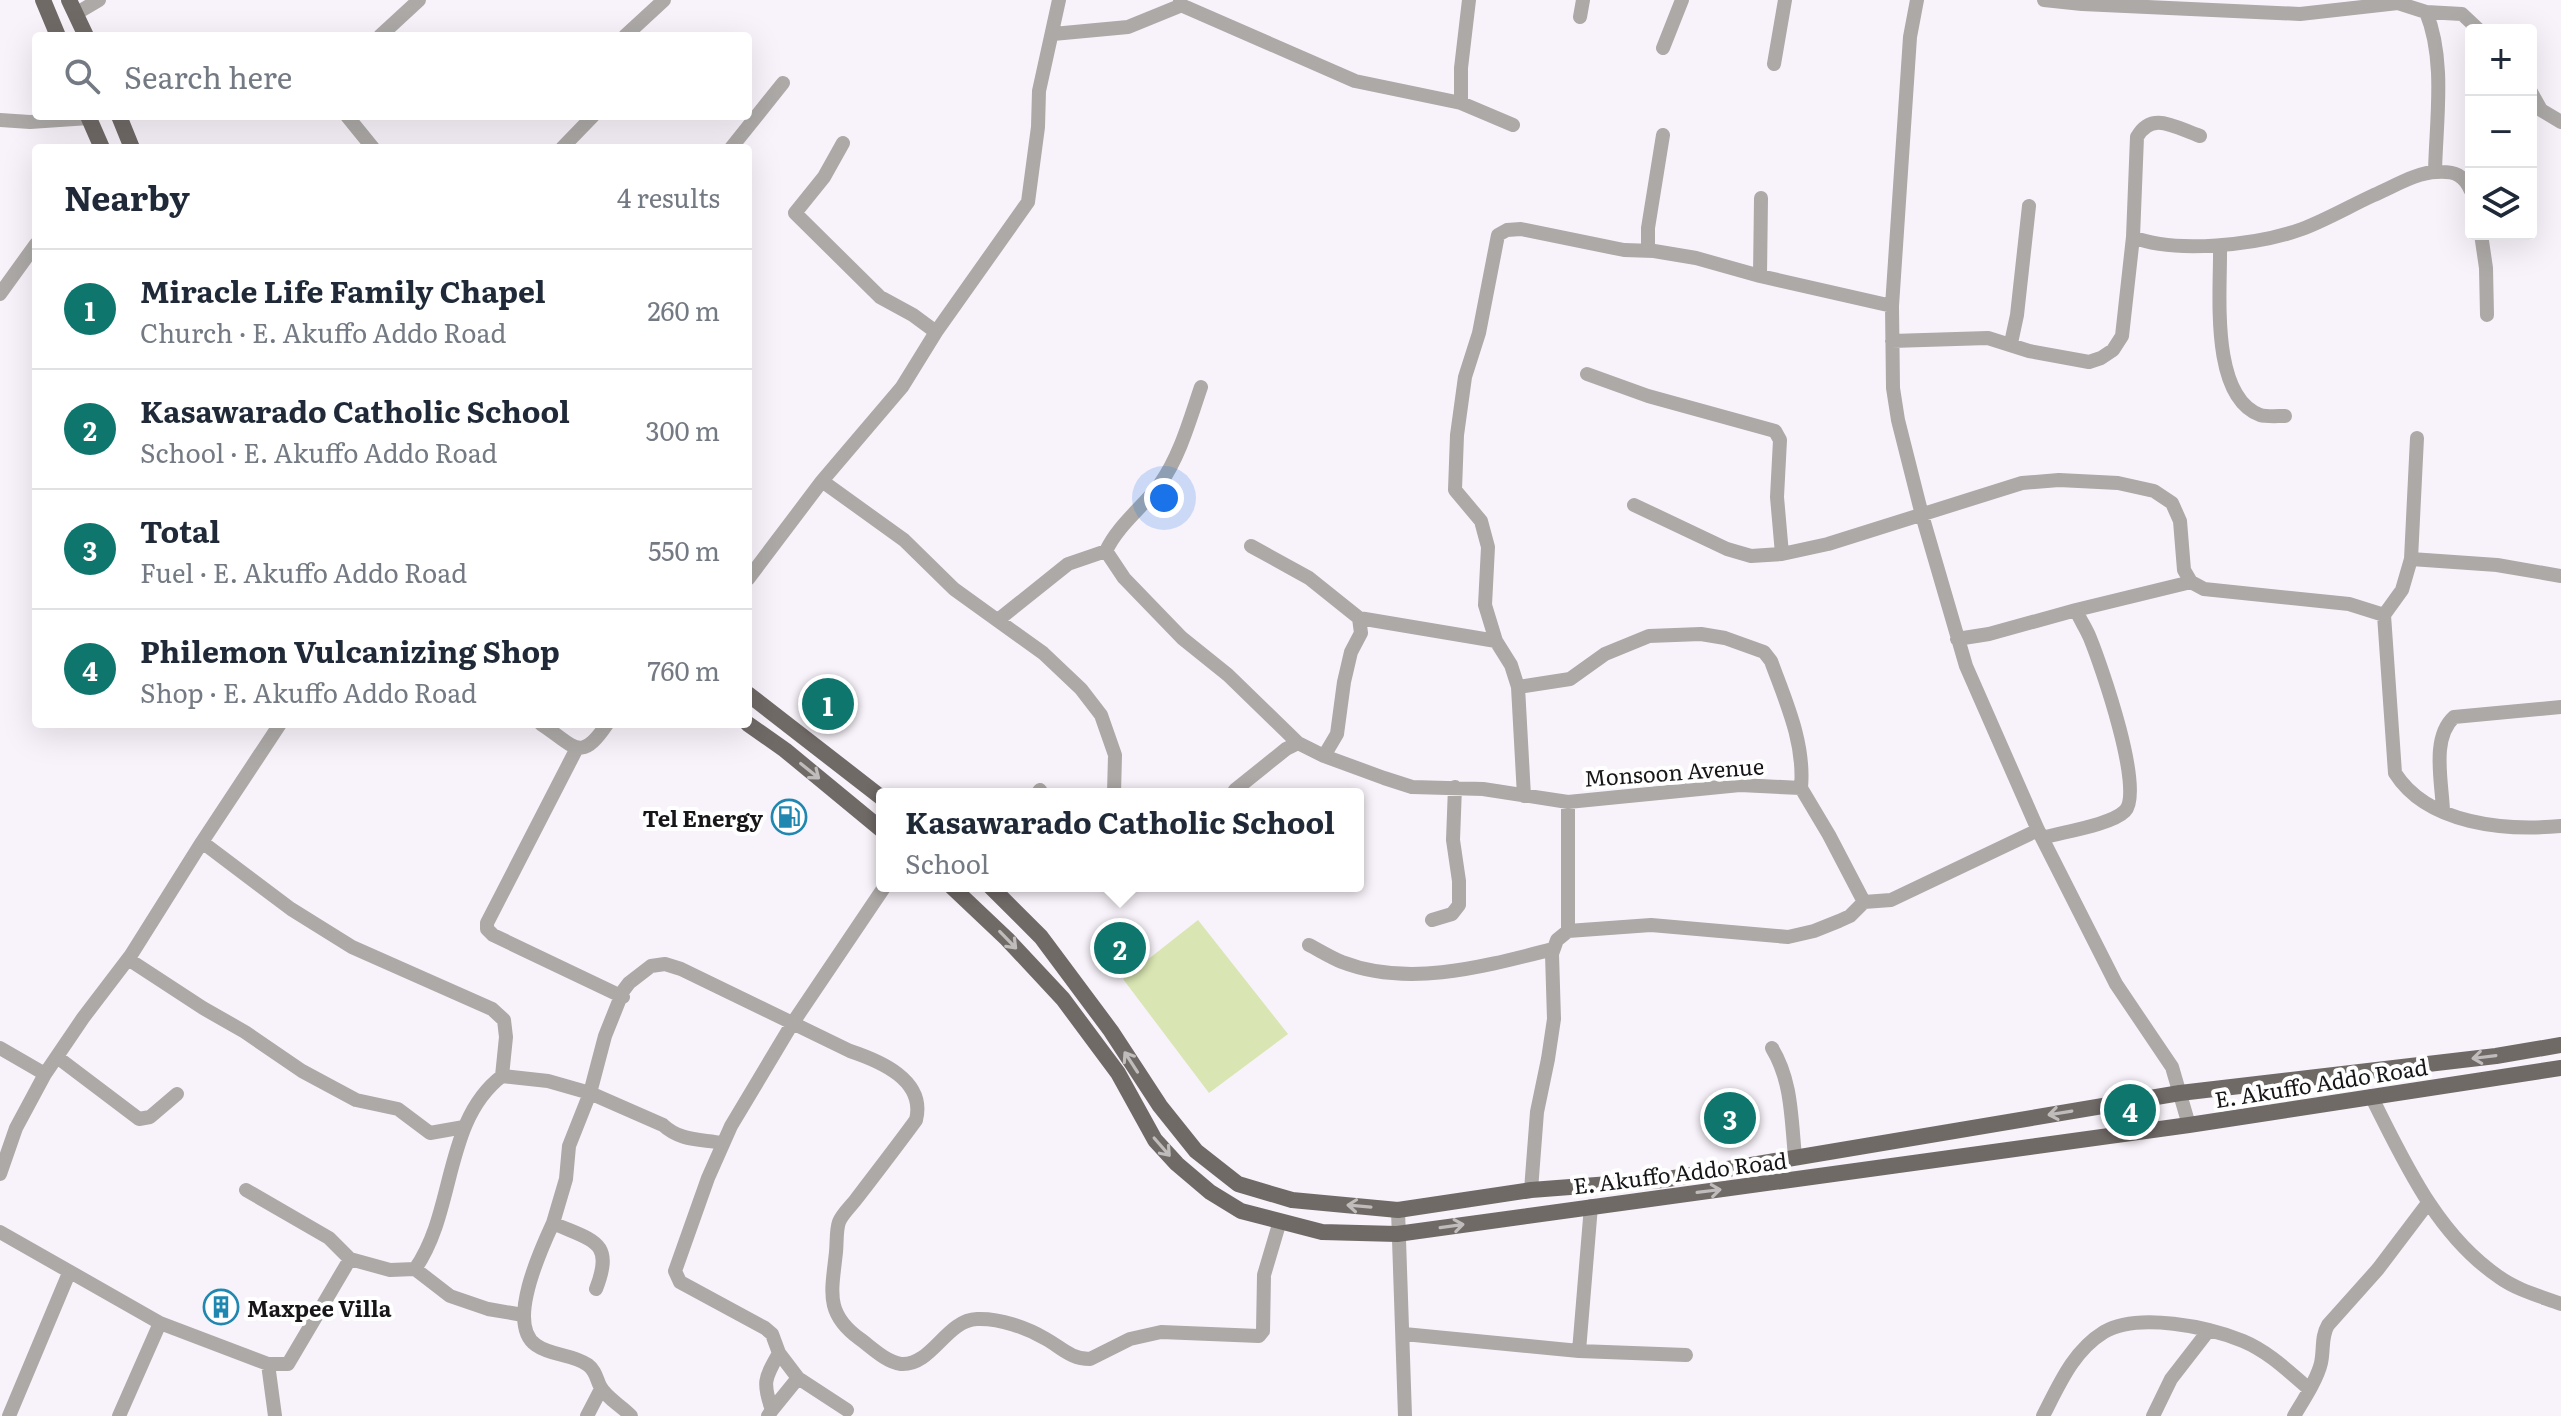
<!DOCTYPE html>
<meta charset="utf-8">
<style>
:root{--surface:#fff;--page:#f2f2f3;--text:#1f2937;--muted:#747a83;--line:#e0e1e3;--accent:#0f766e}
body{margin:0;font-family:Literata,serif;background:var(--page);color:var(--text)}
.controls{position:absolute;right:24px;top:24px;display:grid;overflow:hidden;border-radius:8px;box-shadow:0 8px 32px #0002}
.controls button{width:72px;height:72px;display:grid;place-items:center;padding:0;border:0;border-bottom:2px solid var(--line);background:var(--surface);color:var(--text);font:40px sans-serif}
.you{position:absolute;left:1164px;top:498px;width:28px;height:28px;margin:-20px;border:6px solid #fff;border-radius:50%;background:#1a73e8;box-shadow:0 0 0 12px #1a73e833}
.badge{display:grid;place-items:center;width:52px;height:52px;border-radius:50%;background:var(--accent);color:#fff;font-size:26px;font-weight:700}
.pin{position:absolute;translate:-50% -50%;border:4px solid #fff;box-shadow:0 2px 8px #0006}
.popup{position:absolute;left:876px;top:788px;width:488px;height:104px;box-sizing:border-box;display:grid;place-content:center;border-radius:8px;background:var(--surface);filter:drop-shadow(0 2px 6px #0005);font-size:26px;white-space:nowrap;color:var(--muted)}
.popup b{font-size:30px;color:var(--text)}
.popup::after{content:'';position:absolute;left:50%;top:100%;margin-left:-16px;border:16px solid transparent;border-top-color:var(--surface)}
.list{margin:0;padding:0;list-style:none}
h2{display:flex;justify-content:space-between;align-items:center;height:104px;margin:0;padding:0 32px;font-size:34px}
h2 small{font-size:26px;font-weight:400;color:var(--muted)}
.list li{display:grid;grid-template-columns:52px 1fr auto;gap:24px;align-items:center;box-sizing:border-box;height:120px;padding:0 32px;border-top:2px solid var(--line)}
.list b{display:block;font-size:30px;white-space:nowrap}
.list p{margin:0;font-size:26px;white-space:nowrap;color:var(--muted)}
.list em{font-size:26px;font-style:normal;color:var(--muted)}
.icon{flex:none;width:44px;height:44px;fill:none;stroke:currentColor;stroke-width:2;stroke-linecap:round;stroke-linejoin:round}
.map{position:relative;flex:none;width:2561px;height:1416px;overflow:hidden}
.search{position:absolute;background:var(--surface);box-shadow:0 8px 32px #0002;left:32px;top:32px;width:720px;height:88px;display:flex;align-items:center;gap:20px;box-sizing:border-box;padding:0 28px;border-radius:8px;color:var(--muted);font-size:30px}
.panel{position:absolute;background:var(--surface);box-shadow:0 8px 32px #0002;left:32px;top:144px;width:720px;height:584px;border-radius:8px}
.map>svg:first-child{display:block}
</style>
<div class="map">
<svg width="2561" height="1416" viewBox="0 0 2561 1416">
<rect width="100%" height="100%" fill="#f8f3fa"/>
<path fill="#d9e5b2" d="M1198,920l90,114 -79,59 -86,-114z"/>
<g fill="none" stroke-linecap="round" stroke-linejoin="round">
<path stroke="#aca9a7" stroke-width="14" d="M1917,0l-7,37 -18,269 1,82 5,32 24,95 44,151 72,164 78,154 56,83 17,58
M2044,0l38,4 218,10 98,-11 28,9 36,2 17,16
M1181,5l174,76 106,22 52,22
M2426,12c20,48 10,109 9,160
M77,13l22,-13
M1580,17l3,-17
M1053,34l75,-7 54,-22 -2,-5
M380,36l39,-36
M625,36l39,-36
M1663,48l19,-48
M1774,64l11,-64
M2531,92l10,18 20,12
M1461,103v-35l8,-68
M347,116l26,32
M0,120l30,2 59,-4
M843,143l-19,34 -29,36 85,84 33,18 23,17
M562,148l31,-32
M731,148l52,-65
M2481,234l5,34 1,47
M2133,237l4,-100c15,-27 39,-9 63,-1
M2220,246c1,43 -11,150 40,169 7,2 17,1 25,1
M1648,251v-23l15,-93
M1760,276l1,-78
M0,294l36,-50
M1892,341l96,-3 41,13 60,11 12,-4 12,-8 9,-14 11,-99c42,17 125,8 169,-8 24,-9 48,-23 72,-34 19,-8 43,-23 63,-23 18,-1 27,3 34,19
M2011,343l6,-28 12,-109
M1587,374l61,22 127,35 5,9 -3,57 5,57
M1201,387c-11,32 -21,69 -41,97 -17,23 -42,41 -54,67l18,27 58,60 46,37 70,68 26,13 60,22 28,9 71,2 85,13 172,-17 61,3
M2417,438l-6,121 -9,31 -18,25 11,158c33,52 111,58 166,53
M822,481l82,59 50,49 89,64 38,36 20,26 14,40 -1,39
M1634,505l93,44 24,7 31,-2 46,-10 194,-61 37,-3 59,3 36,8 18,12 8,18 4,49 7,12 13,7 145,15 35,11
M1251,546l58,32 50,40 137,23
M2411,559l86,6 64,11
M748,579l74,-98 80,-94 34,-55 92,-130 10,-75 1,-36 20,-91
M2076,610l115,-28
M998,620l70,-56 38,-13
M1957,639l32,-5 87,-24c4,10 10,18 14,28 11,27 55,153 35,173 -14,14 -63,21 -83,27
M1518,687l52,-8 35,-25 44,-18 52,-2 24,4 39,14 7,9c15,41 34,82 30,127
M541,724c34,22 39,40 66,0
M577,748l-90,175v6l6,6 130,62
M1324,756l13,-22 7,-52 7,-30 10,-19 -2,-15
M1801,788l28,47 35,67
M1235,790l51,-41 12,-6
M1037,794l3,-4
M1524,796l-6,-109 -7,-22 -15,-24 -11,-36 3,-58 -7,-26 -26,-31 2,-55 8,-58 14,-44 19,-98 9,-5 14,-1 103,21 30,1 42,7 64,18 132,30
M2443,811c-1,-29 -12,-73 11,-94l107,-10
M202,842l89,67 61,38 140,62 12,11 2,17 -4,39
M1432,920l20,-6 7,-9v-24l-6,-41 2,-53
M1568,931l83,-6 137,12 26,-6 25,-10 11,-5 14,-14 27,-2 147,-70
M1568,931v-129
M1309,945c10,5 21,12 33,17 67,26 144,4 211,-13
M128,959l75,49 42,24 57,39 54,29 42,9 32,24 34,-6
M0,1048l45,26
M1772,1048c20,33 19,70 23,108
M57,1057l82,62 11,-2 27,-23
M2371,1096c33,65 65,138 128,181 18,13 41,19 62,27
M0,1174l16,-46 29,-54 38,-56 48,-63 71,-113 78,-118
M246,1190l83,48 21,21
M1531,1190l6,-78 11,-53 6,-40 -2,-65 5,-14 11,-9
M1398,1210l7,206
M553,1223c-12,26 -47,101 -17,122 15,11 37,9 52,20 8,6 8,13 12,21 6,12 22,20 31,30
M0,1232l160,91 108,41h20l62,-105 40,11 25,-1c41,-58 28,-148 87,-193l46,5 42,12 73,32c17,16 37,14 59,18
M415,1269l35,27 38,13 35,6
M596,1289c19,-49 -4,-48 -43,-66l13,-44 3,-33 21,-53 15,-57 18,-45 6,-8 22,-17 14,-2 16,5 169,82c30,10 76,29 66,69 -19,26 -39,52 -59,78 -5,7 -15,16 -18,24 -3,8 -2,21 -3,30 -4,39 -12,61 24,87 11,8 26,23 41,25 31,2 45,-44 76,-45 23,-1 50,9 69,20 16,9 25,20 44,20l40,-20 31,-7 98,4 4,-5 1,-56 16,-54
M1404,1334l175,17 107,4
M1579,1351l12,-145
M779,1353l19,25 49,32
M268,1364l7,52
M772,1410l26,-32
M9,1416l60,-143
M119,1416l41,-93
M587,1416l14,-27
M768,1416l4,-6c-10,-28 -7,-32 7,-57l-7,-19 -7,-6 -85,-46 -5,-11 33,-93 23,-52 61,-102 93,-138
M2043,1416c16,-31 30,-65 61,-84 34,-20 105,-5 139,9 26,11 45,30 65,47
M2153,1416l18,-37 38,-49
M2294,1416c9,-15 23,-36 27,-53 3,-14 0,-26 7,-38l50,-56 50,-66"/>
<path stroke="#706a67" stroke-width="16" d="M43,0l15,36
M69,0l17,36
M88,116l14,32
M119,116l13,32
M748,694l134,104
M748,724l37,26 97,80
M951,886l56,53 56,60 55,74 37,67 22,24 33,28 31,19 81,21 75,2 792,-109 372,-57
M990,886l51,51 70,94 49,75 36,45 42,33 54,16 106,10 133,-20 131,-10 518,-87 316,-37 65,-11"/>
</g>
<defs><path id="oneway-shaft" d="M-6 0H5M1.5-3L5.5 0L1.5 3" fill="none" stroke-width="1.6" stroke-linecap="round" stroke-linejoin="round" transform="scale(2)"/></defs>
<g stroke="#bfbcbb">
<use href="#oneway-shaft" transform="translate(810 771) rotate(39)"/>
<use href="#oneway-shaft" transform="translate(1008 940) rotate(46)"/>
<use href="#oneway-shaft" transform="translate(2484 1057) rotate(173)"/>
<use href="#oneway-shaft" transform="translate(1131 1062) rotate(-123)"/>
<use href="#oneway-shaft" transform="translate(2060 1113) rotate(171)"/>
<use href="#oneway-shaft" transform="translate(1162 1147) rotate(49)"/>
<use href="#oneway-shaft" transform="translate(1709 1191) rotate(-7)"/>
<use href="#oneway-shaft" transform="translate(1359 1206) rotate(-175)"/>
<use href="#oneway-shaft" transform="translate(1452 1226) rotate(-8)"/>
</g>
<defs>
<g id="fuel-ring" transform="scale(1.8)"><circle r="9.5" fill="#fff" stroke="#2087b0" stroke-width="1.5"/><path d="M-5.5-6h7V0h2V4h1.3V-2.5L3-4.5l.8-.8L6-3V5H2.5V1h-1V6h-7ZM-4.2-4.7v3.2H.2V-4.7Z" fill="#2087b0"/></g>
<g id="building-ring" transform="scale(1.8)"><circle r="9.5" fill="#fff" stroke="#2087b0" stroke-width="1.5"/><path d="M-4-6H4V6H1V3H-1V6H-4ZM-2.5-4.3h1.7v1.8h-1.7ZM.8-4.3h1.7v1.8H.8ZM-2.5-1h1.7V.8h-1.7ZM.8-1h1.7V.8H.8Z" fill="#2087b0"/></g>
</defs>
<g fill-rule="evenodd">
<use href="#fuel-ring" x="789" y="817"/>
<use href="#building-ring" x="221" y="1307"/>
</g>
<g text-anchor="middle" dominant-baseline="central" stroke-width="8" stroke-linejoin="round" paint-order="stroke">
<g font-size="22" fill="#181619" stroke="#fff">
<text transform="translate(1674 771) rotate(-4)">Monsoon Avenue</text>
<text transform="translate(2321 1082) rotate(-9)">E. Akuffo Addo Road</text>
<text transform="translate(1680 1172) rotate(-7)">E. Akuffo Addo Road</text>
</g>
<g font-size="22" font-weight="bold" fill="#181619" stroke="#fff" text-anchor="end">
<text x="763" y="817">Tel Energy</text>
<text x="247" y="1307" text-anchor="start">Maxpee Villa</text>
</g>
</g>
</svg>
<div class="controls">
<button>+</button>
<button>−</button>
<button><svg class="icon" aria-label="layers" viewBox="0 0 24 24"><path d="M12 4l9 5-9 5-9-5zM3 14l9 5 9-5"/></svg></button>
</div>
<div class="you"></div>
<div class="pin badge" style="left:828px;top:704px">1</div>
<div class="pin badge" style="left:1120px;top:948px">2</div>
<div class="popup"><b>Kasawarado Catholic School</b>School</div>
<div class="pin badge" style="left:1730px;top:1118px">3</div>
<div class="pin badge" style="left:2130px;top:1110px">4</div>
<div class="search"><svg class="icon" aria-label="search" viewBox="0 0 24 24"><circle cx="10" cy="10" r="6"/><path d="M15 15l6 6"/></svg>Search here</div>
<section class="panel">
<h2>Nearby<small>4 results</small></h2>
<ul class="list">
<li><span class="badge">1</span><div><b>Miracle Life Family Chapel</b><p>Church · E. Akuffo Addo Road</p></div><em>260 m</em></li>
<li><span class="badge">2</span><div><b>Kasawarado Catholic School</b><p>School · E. Akuffo Addo Road</p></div><em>300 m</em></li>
<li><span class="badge">3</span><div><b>Total</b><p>Fuel · E. Akuffo Addo Road</p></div><em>550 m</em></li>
<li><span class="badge">4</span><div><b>Philemon Vulcanizing Shop</b><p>Shop · E. Akuffo Addo Road</p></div><em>760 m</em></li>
</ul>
</section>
</div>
